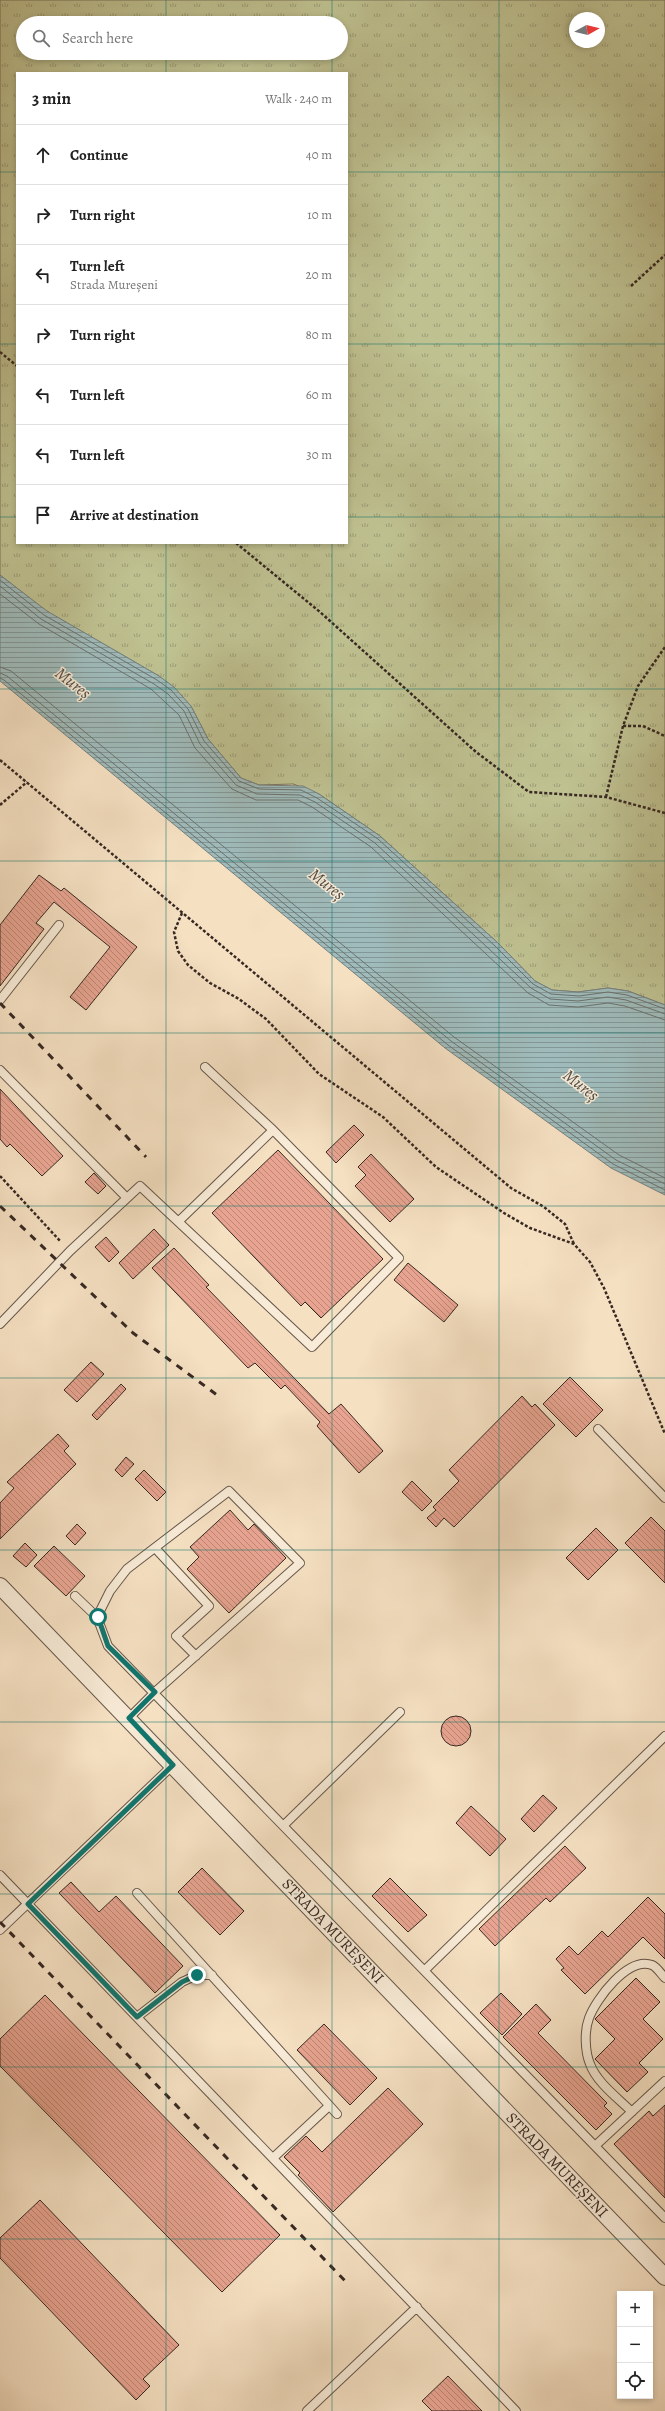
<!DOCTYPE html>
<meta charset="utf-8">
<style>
:root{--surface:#fff;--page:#f2f2f2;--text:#222;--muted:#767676;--line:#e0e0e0}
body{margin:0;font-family:Alegreya,serif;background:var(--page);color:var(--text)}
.controls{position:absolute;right:12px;bottom:12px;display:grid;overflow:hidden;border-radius:0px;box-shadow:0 2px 6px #0003}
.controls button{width:36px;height:36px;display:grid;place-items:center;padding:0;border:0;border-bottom:1px solid var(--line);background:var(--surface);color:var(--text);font:20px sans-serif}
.compass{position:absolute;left:569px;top:12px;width:36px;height:36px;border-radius:50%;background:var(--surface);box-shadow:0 2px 6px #0003;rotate:82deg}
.stop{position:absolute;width:12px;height:12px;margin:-9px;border:3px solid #0f766e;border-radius:50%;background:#fff}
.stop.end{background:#0f766e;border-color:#fff;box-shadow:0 1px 4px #0008}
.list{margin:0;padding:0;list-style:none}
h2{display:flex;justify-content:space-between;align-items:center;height:52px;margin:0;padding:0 16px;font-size:17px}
h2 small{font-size:13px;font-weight:400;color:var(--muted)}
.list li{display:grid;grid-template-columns:26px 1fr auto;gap:12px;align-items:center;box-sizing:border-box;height:60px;padding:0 16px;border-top:1px solid var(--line)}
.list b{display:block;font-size:15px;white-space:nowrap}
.list p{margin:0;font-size:13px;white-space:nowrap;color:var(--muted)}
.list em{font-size:13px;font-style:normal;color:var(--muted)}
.icon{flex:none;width:22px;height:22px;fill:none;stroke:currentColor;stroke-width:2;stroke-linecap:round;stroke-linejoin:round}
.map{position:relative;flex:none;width:665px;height:2411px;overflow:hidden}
.search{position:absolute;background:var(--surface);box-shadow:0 2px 6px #0003;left:16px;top:16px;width:332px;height:44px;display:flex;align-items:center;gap:10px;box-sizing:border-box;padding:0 14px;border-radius:22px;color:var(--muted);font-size:15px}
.panel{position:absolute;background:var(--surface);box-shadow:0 2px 6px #0003;left:16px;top:72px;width:332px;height:472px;border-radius:0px}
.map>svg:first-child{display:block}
</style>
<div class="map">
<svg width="665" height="2411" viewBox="0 0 665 2411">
<defs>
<pattern id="grass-tufts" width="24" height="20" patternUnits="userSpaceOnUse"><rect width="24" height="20" fill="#bfc191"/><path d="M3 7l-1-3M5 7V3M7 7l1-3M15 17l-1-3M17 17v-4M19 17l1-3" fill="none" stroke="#9c9d76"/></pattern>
<pattern id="water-rules" width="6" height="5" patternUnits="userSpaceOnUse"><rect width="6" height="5" fill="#9fbbbb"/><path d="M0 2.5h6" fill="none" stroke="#829898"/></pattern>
<pattern id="building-back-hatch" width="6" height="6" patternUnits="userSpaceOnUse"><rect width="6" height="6" fill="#e8a491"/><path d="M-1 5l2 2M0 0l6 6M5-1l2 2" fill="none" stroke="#bd8676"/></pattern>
</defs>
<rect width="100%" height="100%" fill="#f5e0c2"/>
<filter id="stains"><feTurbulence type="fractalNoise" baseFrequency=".005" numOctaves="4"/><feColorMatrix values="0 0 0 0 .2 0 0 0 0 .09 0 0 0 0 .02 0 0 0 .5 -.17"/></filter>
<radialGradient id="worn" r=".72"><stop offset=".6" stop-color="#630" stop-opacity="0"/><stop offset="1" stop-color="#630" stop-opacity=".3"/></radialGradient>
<path fill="url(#grass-tufts)" stroke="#7b745a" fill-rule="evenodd" d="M0,0h665v1005l-37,-14 -20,-3 -30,4 -26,-2 -17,-9 -37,-38 -118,-107 -61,-42 -26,-10 -34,1 -18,-7 -33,-39 -17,-33 -32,-30 -113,-65 -46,-36zM575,18h24v24h-24zM23,23h318v30h-318zM17,73h330v470h-330z"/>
<path fill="url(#water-rules)" stroke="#75807e" d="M0,575l47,36 112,65 15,11 17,19 17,33 33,39 18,7 44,1 16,8 61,42 118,107 37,38 17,9 26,2 30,-4 20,3 37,14v190l-54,-27 -166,-120 -445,-367z"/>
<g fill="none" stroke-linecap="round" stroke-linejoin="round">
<path stroke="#6b726e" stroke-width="1" d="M0,580l44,35 113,65 14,10 17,19 16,32 35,40 20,8 42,1 16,8 61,41 117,107 38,38 18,10 28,2 29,-4 19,3 38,14
M0,586l41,33 113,65 14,10 16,17 16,33 36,41 21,9 43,1 15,7 60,41 156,145 19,11 28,2 30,-4 18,3 39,14
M0,594l39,30 112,65 28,26 16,33 37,41 24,11h42l14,7 59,40 157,146 21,12 29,2 30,-4 17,3 40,14
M0,667l11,4 443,366 165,118 46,23
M0,673l7,3 444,365 165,119 49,24
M0,678l4,2 444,365 165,119 52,26"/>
</g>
<path fill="url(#building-back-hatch)" stroke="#372822" d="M39,875l22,16 3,-3 73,59 -51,63 -16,-13 40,-50 -56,-45 -18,21 8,6 -44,57v-61z
M0,1089l63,67 -21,20 -32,-32 -3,3 -7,-8z
M354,1125l10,10 -28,28 -10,-11z
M278,1150l105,109 -62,59 -16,-16 -4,4 -89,-93z
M371,1154l43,45 -24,23 -35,-36 11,-11 -8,-8z
M94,1173l12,13 -8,8 -13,-12z
M154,1229l15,16 -36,34 -14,-16z
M106,1237l13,15 -10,10 -14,-15z
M174,1248l35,37 -3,2 123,127 12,-10 42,47 -24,22 -42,-47 3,-4 -35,-37 -4,4 -26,-26 -7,5 -96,-100z
M408,1263l50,42 -14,17 -50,-42z
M91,1362l13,12 -27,28 -13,-12z
M570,1377l33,33 -27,27 -33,-33z
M121,1384l5,5 -29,31 -5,-5z
M522,1396l10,11 3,-3 20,21 -101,102 -10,-9 -8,9 -9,-9 9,-8 -3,-3 26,-26 -10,-11z
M58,1434l11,12 -5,5 12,13 -76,75v-36l14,-15 -7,-6z
M126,1457l8,7 -12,13 -7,-7z
M144,1470l22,22 -9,9 -22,-22z
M412,1481l20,20 -10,10 -20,-19z
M230,1510l18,20 6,-6 32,34 -57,55 -42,-44 12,-12 -9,-10z
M651,1517l14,14v52l-40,-40z
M77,1524l9,9 -11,12 -9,-9z
M596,1528l22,22 -30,30 -22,-22z
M25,1543l12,12 -11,12 -13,-11z
M54,1546l31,30 -19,20 -32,-30z
M441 1731a15 15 0 1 1 30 0a15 15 0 1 1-30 0Z
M543,1795l14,13 -23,24 -13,-13z
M471,1806l35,33 -16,17 -34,-33z
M565,1846l21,22 -36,34 -4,-4 -51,48 -16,-17z
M202,1868l42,43 -24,24 -42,-43z
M390,1878l37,37 -19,17 -36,-36z
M71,1882l28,30 17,-16 67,70 -28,27 -96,-100z
M648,1897l17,17v45l-22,-22 -58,57 -24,-24 3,-2 -8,-9 13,-13 9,9 24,-24 6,6z
M636,1978l24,24 -17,17 20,20 -24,24 9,9 -21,20 -32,-33 20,-20 -20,-20z
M501,1993l21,21 -20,21 -22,-22z
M45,1995l235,240 -58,57 -222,-226v-27z
M536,2004l15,16 -13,13 69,70 -3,3 8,8 -16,16 -93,-93z
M324,2024l53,54 -27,27 -53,-55z
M388,2088l35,36 -90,88 -35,-37 2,-2 -16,-16 22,-21 16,16z
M665,2105v93l-51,-54 35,-33 4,5z
M40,2200l139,145 -36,34 7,7 -14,14 -136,-142v-20z
M448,2376l34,35h-50l-10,-10z"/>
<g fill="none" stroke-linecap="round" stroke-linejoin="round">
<g stroke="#66564a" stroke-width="10">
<path id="service" d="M0,1000l59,-75
M0,1070l127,128
M179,1221l94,-91
M0,1324l70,-73 70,-65 172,161 87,-89 -126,-128 -68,-63
M598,1429l67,69
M155,1548l54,58 -33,30 20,20
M75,1596l22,21 11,29 557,572
M97,1617l13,-26 17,-22 102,-78 71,72 -145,129 -26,26
M284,1825l116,-113
M0,1875l516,536
M137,1893l200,221
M0,1930l173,-165
M425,1970l240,-234
M137,2017l45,-35 15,-7h15
M632,2112c-14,-14 -35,-29 -42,-48 -5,-12 -6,-33 -1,-46 7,-19 39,-62 63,-53 5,2 9,9 13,13
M595,2146l70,-65
M273,2158l56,-52
M307,2411l110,-104"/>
</g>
<g stroke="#66564a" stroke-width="18">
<path id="minor" d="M0,1586l665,691"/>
</g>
<path stroke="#372822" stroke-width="2.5" stroke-dasharray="3 2" stroke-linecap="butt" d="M631,286l34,-31
M0,352l17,14
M236,543l84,69 156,140 53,40 77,5 59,16
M623,726h20l22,10
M0,760l511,428 33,19 21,17 9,20
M606,797l17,-71 15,-40 27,-39
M0,805l27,-23
M182,913l-8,19 4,19 10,14 22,18 29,16 27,20 53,55 64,43 53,50 68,46 26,15 44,16 16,18 14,26 61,146
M0,1176l61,66"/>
<use href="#service" stroke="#f8ebd7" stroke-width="8"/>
<use href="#minor" stroke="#f8ebd7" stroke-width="16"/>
<path stroke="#372822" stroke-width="3" stroke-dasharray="7 7" stroke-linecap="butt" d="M0,1003l146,154
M0,1206l133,127 84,62
M0,1922l349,363"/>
</g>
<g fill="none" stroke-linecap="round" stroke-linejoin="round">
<path stroke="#0f766e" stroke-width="5" d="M98,1617l10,29 47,46 -26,26 44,47 -145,139 109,113 45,-35 15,-7"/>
</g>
<path fill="none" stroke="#0f766e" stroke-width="1" stroke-opacity="0.55" d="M166,0v23M332,0v23M499,0v2411M166,53v20M332,53v20M0,172h17M347,172h318M0,344h17M347,344h318M0,517h17M347,517h318M166,543v1868M332,543v1868M0,689h665M0,861h665M0,1033h665M0,1206h665M0,1378h665M0,1550h665M0,1722h665M0,1894h665M0,2067h665M0,2239h665"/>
<g text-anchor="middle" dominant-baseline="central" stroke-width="3" stroke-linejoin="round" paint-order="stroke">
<g font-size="16" fill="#372822" stroke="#f8ebd7">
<text transform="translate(333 1931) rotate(46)">STRADA MUREȘENI</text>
<text transform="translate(557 2165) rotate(46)">STRADA MUREȘENI</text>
</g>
<g font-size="17" font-style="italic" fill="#514d48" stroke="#f8ebd7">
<text transform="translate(73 683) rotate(38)">Mureș</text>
<text transform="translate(327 884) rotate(38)">Mureș</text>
<text transform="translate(581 1085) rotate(38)">Mureș</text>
</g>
</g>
<rect width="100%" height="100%" filter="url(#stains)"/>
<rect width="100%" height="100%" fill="url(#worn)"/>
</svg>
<div class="controls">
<button>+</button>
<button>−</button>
<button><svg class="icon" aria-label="locate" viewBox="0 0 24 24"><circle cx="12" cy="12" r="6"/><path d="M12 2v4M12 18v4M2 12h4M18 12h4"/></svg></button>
</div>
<svg class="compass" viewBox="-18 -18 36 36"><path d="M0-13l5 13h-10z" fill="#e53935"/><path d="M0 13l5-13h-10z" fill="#767676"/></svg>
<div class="stop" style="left:98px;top:1617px"></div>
<div class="stop end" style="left:197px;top:1975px"></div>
<div class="search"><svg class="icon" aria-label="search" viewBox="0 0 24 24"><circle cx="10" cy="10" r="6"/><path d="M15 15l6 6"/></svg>Search here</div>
<section class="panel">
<h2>3 min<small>Walk · 240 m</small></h2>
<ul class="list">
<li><svg class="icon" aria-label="ahead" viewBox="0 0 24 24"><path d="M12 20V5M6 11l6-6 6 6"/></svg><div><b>Continue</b></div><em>40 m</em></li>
<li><svg class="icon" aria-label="right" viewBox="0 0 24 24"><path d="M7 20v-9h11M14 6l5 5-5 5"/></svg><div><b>Turn right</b></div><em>10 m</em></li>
<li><svg class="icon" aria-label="left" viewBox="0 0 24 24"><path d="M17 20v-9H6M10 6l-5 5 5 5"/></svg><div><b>Turn left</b><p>Strada Mureșeni</p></div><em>20 m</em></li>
<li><svg class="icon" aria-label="right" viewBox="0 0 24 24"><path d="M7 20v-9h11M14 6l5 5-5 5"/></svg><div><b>Turn right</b></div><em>80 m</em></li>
<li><svg class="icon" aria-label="left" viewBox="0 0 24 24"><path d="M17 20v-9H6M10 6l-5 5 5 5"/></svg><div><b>Turn left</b></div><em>60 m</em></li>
<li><svg class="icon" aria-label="left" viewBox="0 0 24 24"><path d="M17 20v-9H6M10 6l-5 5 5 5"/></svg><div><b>Turn left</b></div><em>30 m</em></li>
<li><svg class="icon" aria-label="arrive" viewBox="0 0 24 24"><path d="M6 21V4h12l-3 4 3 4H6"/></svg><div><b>Arrive at destination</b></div></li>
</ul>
</section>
</div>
